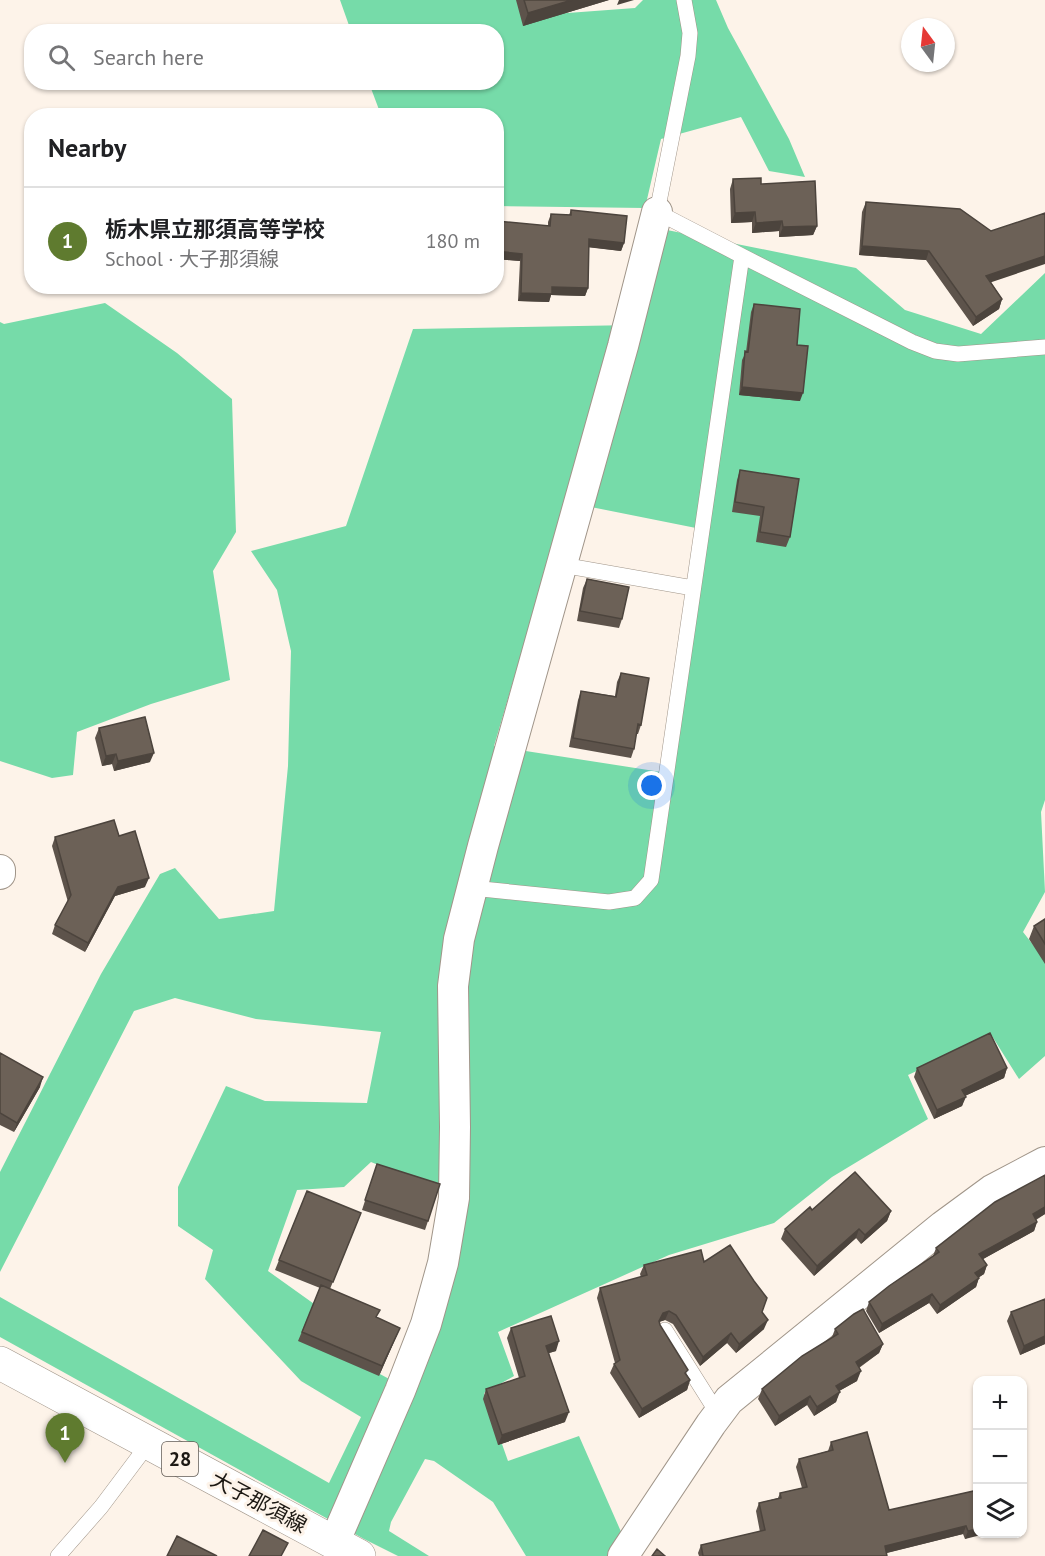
<!DOCTYPE html>
<meta charset="utf-8">
<style>
:root{--surface:#fff;--page:#f2f2f2;--text:#202124;--muted:#757577;--line:#e0e0e0;--accent:#5f7b2f}
body{margin:0;font-family:"PT Sans","Noto Sans JP",sans-serif;background:var(--page);color:var(--text)}
.controls{position:absolute;right:18px;bottom:18px;display:grid;overflow:hidden;border-radius:12px;box-shadow:0 2px 4px #0004}
.controls button{width:54px;height:54px;display:grid;place-items:center;padding:0;border:0;border-bottom:2px solid var(--line);background:var(--surface);color:var(--text);font:30px sans-serif}
.compass{position:absolute;left:901px;top:18px;width:54px;height:54px;border-radius:50%;background:var(--surface);box-shadow:0 2px 4px #0004;rotate:345deg}
.you{position:absolute;left:652px;top:786px;width:21px;height:21px;margin:-15px;border:4px solid #fff;border-radius:50%;background:#1a73e8;box-shadow:0 0 0 9px #1a73e833}
.badge{display:grid;place-items:center;width:39px;height:39px;border-radius:50%;background:var(--accent);color:#fff;font-size:20px;font-weight:700}
.pin{position:absolute;translate:-50% -50px;filter:drop-shadow(0 2px 3px #0008)}
.pin::after{content:'';position:absolute;top:32px;width:21px;height:18px;background:inherit;clip-path:polygon(0 0,100% 0,50% 100%)}
.list{margin:0;padding:0;list-style:none}
h2{display:flex;justify-content:space-between;align-items:center;height:78px;margin:0;padding:0 24px;font-size:26px}
h2 small{font-size:20px;font-weight:400;color:var(--muted)}
.list li{display:grid;grid-template-columns:39px 1fr auto;gap:18px;align-items:center;box-sizing:border-box;height:108px;padding:0 24px;border-top:2px solid var(--line)}
.list b{display:block;font-size:22px;white-space:nowrap}
.list p{margin:0;font-size:20px;white-space:nowrap;color:var(--muted)}
.list em{font-size:20px;font-style:normal;color:var(--muted)}
.icon{flex:none;width:33px;height:33px;fill:none;stroke:currentColor;stroke-width:2;stroke-linecap:round;stroke-linejoin:round}
.map{position:relative;flex:none;width:1045px;height:1556px;overflow:hidden}
.search{position:absolute;background:var(--surface);box-shadow:0 2px 4px #0004;left:24px;top:24px;width:480px;height:66px;display:flex;align-items:center;gap:15px;box-sizing:border-box;padding:0 21px;border-radius:24px;color:var(--muted);font-size:22px}
.panel{position:absolute;background:var(--surface);box-shadow:0 2px 4px #0004;left:24px;top:108px;width:480px;height:186px;border-radius:24px}
.map>svg:first-child{display:block}
</style>
<div class="map">
<svg width="1045" height="1556" viewBox="0 0 1045 1556">
<rect width="100%" height="100%" fill="#fdf3e9"/>
<path fill="#76dba9" fill-rule="evenodd" d="M340,0h213l1,14 81,-6 8,-8h73l12,28 61,111 16,38 -36,-6 -28,-54 -80,22 -16,69 -148,-2 -1,-90 -115,-1 -12,-32 127,-1v-50l-145,-1z
M667,230l189,38 49,42 76,24 64,-61v527l-4,12 4,80 -22,40 22,28v96l-26,23 -27,-43 -84,39 20,44 -96,58 -58,46 -105,32 -171,77 16,44 -30,17 24,68 71,-25 43,98 -14,22h-82l-33,-54 -59,-41 -9,-2 -34,63 -2,9 40,25h-31l-34,-17 -364,-202v-40l329,186 32,-66 -60,-36 -96,-102 8,-29 -35,-24v-39l48,-101 39,15 102,2 14,-71 -125,-13 -81,-21 -41,13 -134,261v-100l101,-198 59,-100 15,-6 44,51 55,-8 14,-145 3,-115 -14,-61 -26,-39 95,-25 67,-197 222,-4zM566,502l140,28 -45,242 -167,-26zM371,1162l70,29 -33,198 -75,-40 -16,-43 -49,-35 29,-81 47,-3z
M105,303l72,50 55,46 4,133 -23,39 17,109 -79,24 -74,28 -4,43 -21,3 -52,-17v-439l4,2z"/>
<g fill="none" stroke-linecap="round" stroke-linejoin="round">
<g stroke="#a09589" stroke-width="16">
<path id="lane" d="M684,0l6,33 -2,23 -31,156 85,44 170,86 23,9 23,3 87,-7
M562,565l131,23
M472,888l137,14 26,-4 16,-18 91,-624
M665,1330l53,84
M58,1556l43,-49 48,-64"/>
</g>
<g stroke="#a09589" stroke-width="32">
<path id="street" d="M0,870v4
M334,1543l66,-152 26,-67 17,-61 11,-65 1,-71 -2,-141 6,-47 24,-93 140,-500 34,-134
M623,1556l88,-132 18,-24 214,-174 49,-36 53,-28"/>
</g>
<g stroke="#a09589" stroke-width="34">
<path id="primary" d="M0,1363l359,193"/>
</g>
<use href="#lane" stroke="#fff" stroke-width="15"/>
<use href="#street" stroke="#fff" stroke-width="30"/>
<use href="#primary" stroke="#fff" stroke-width="33"/>
</g>
<path fill="#5d534b" d="M516,0h93l-86,26z
M733,179l28,5 56,42 -4,9 -34,2v-6l-27,2v-11l-21,1 -1,-34z
M866,202l125,80 11,17 -3,10 -26,17 -47,-66 -67,-5 3,-43z
M571,210l53,33 -3,8 -32,-4 -1,41 -3,8 -34,-1 -2,7 -31,-1 2,-40 -24,-2 52,-33v-4l3,-8 18,1z
M754,304l43,41 3,56 -61,-6 3,-35 4,-8 5,-40z
M740,470l50,67 -4,10 -30,-5 4,-26 -28,-4 5,-32z
M587,579l35,40 -3,9 -42,-7 6,-33z
M621,673l20,52 -3,9h-2l-2,15 -3,9 -62,-11 9,-47 3,-9 34,5 2,-14z
M99,728l51,34 -36,9 -2,-7 -10,2 -7,-28z
M119,836l26,51 -30,9 -30,56 -33,-18 3,-9 13,-23 -16,-56 3,-9z
M1045,919v45l-16,-25 5,-13z
M0,1053l40,34 -26,45 -14,-7z
M917,1068h90l-3,10 -39,18 -3,10 -28,13 -20,-42z
M377,1164l51,57 -3,9 -63,-20z
M1045,1175v39l-9,6 1,2 -3,9 -51,28 4,6 -3,9 -5,3 -3,10 -39,27 -8,-11 -50,30 -13,-22 3,-9 64,-46 3,-8z
M307,1191l50,31 -27,67 47,29 23,10 -21,48 -81,-35 22,-53 -45,-18z
M812,1210l79,1 -4,10 -26,23 -5,-6 -42,38 -33,-37 4,-10z
M704,1262l58,50 2,17 -28,24 -9,-10 -27,23 -27,-42 -8,-4 -6,2 1,3 30,55 -3,10 -48,28 -29,-45 4,-9 1,-1 -18,-65 3,-10 41,-11 -1,-3 4,-9z
M1045,1299v45l-25,11 -13,-34 4,-9z
M511,1328l45,23 -7,2 16,69 -67,23 -15,-46 3,-10 33,-11 -12,-40z
M835,1329l48,15 -4,9 -20,15 -2,13 -18,10 -3,11 -22,14 -7,-11 -32,21 -17,-27 4,-10 70,-52z
M831,1442l58,68 89,-20v43l-13,6 -2,-5 -76,19v3h-188l-1,-3 3,-8 59,-13 -4,-21 3,-8 19,-5 2,-5 22,-5 -6,-21 3,-8 29,-8z"/>
<path fill="#4c443d" d="M572,0h37l-86,26 5,-13z
M619,0h15l-17,5z
M755,212l-3,10 -21,1 4,-10z
M782,221l-3,10 -27,2 4,-10z
M817,226l-4,9 -34,2 4,-10z
M589,239l35,4 -3,8 -35,-4z
M862,246l67,5 -3,9 -67,-5z
M496,251l26,3 -2,7 -24,-2z
M1045,251v13l-62,21 3,-9z
M552,287l36,1 -3,8 -34,-1 -2,7 -31,-1 3,-8z
M1002,299l-3,10 -26,17 3,-9z
M742,387l61,6 -3,8 -61,-6z
M154,753l-4,9 -36,9 4,-10z
M116,754l-4,10 -10,2 4,-10z
M149,878l-4,9 -30,9 -30,56 3,-9 30,-56z
M1007,1068l-3,10 -46,21 4,-9z
M43,1077l-3,10 -26,45 3,-9z
M966,1097l-4,9 -28,13 3,-9z
M1045,1207v7l-16,9 4,-9z
M891,1211l-4,10 -26,23 4,-9z
M1037,1222l-3,9 -58,32 3,-9z
M859,1229l-3,9 -42,38 3,-10z
M987,1265l-3,9 -12,8 3,-9z
M979,1278l-3,9 -39,27 3,-9z
M932,1294l-3,9 -50,30 3,-9z
M669,1311l-4,9 -6,2v-1l4,-8z
M768,1320l-4,9 -28,24 3,-9z
M400,1328l-4,9 -17,39 3,-10z
M731,1333l-4,10 -27,23 3,-9z
M1045,1336v8l-25,11 4,-9z
M559,1341l-3,10 -14,4 4,-9z
M883,1344l-4,9 -27,19 4,-10z
M861,1371l-4,10 -25,14 4,-9z
M690,1380l-3,10 -48,28 3,-9z
M840,1392l-4,10 -22,14 3,-9z
M810,1396l-3,9 -32,21 4,-10z
M569,1412l-4,10 -67,23 4,-10z
M966,1526l-3,8 -81,20 3,-8z
M978,1529v4h11l-24,6 3,-8z"/>
<path fill="#6c6157" stroke="#4c443d" stroke-width="1.5" d="M524,0h48l-44,13z
M761,178v6l54,-3 2,45 -34,1 -1,-6 -26,2 -1,-11 -20,1 -2,-34z
M866,202l94,7 31,22 54,-18v43l-59,20 16,23 -26,18 -47,-66 -67,-5z
M571,210l56,6 -3,27 -35,-4 -1,49 -36,-1v7l-31,-1 1,-39 -26,-3v-30l54,5 1,-12 20,1z
M754,304l46,5 -3,36 11,1 -5,47 -61,-6 3,-36 3,1z
M740,470l59,9 -9,58 -30,-5 4,-25 -29,-5z
M587,579l42,8 -7,32 -42,-8z
M621,673l28,5 -8,47 -3,-1 -4,25 -61,-11 8,-47 35,6z
M145,717l9,36 -36,8 -2,-7 -10,2 -7,-28z
M114,820l5,16 16,-5 14,47 -31,9 -30,56 -33,-18 16,-30 -16,-58z
M1045,919v25l-11,-18z
M990,1033l17,35 -45,22 4,7 -29,13 -20,-42z
M0,1053l43,24 -26,46 -17,-10z
M377,1164l63,20 -12,37 -63,-21z
M855,1172l36,39 -26,24 -6,-6 -42,37 -32,-37 25,-22 2,3z
M1045,1175v32l-12,7 4,8 -58,32 8,11 -12,8 4,5 -39,27 -8,-11 -50,30 -13,-22 20,-16 50,-34 -3,-4 59,-46z
M307,1191l54,22 -28,69 -54,-22z
M730,1245l24,36 13,17 -5,14 6,8 -29,24 -8,-11 -28,24 -27,-42 -7,-4 -6,2 -4,8 1,4 28,45 -3,3 5,7 -48,29 -28,-45 6,-4 -20,-72 47,-13 -3,-10 57,-15 3,12z
M321,1285l59,25 -4,7 24,11 -18,38 -80,-34z
M1045,1299v37l-21,10 -13,-34z
M863,1309l20,35 -27,18 5,9 -25,15 4,6 -23,15 -7,-11 -31,20 -17,-27 40,-33 36,-22 -3,-5 19,-15z
M551,1316l8,25 -13,5 23,66 -67,23 -16,-46 39,-13 -14,-48z
M867,1432l22,78 89,-20v39l-10,2 -2,-5 -81,20 2,10h-184l-2,-11 64,-15 -6,-27 22,-5 -1,-5 27,-6 -8,-28 34,-9 -2,-8z
M263,1530l25,13 -7,13h-32z
M177,1536l40,20h-50z
M657,1549l8,7h-13z"/>
<g text-anchor="middle" dominant-baseline="central" stroke-width="6" stroke-linejoin="round" paint-order="stroke">
<rect fill="#fdf3e9" stroke="#605a53" stroke-width="1.5" x="162" y="1442" width="36" height="34" rx="4.5"/>
<g font-size="20" font-weight="bold" fill="#1c1813">
<text x="180" y="1459">28</text>
</g>
<g font-size="21" fill="#1c1813" stroke="#fdf3e9">
<text transform="translate(259 1502) rotate(28)">大子那須線</text>
</g>
</g>
</svg>
<div class="controls">
<button>+</button>
<button>−</button>
<button><svg class="icon" aria-label="layers" viewBox="0 0 24 24"><path d="M12 4l9 5-9 5-9-5zM3 14l9 5 9-5"/></svg></button>
</div>
<svg class="compass" viewBox="-18 -18 36 36"><path d="M0-13l5 13h-10z" fill="#e53935"/><path d="M0 13l5-13h-10z" fill="#757577"/></svg>
<div class="you"></div>
<div class="pin badge" style="left:65px;top:1463px">1</div>
<div class="search"><svg class="icon" aria-label="search" viewBox="0 0 24 24"><circle cx="10" cy="10" r="6"/><path d="M15 15l6 6"/></svg>Search here</div>
<section class="panel">
<h2>Nearby<small></small></h2>
<ul class="list">
<li><span class="badge">1</span><div><b>栃木県立那須高等学校</b><p>School · 大子那須線</p></div><em>180 m</em></li>
</ul>
</section>
</div>
